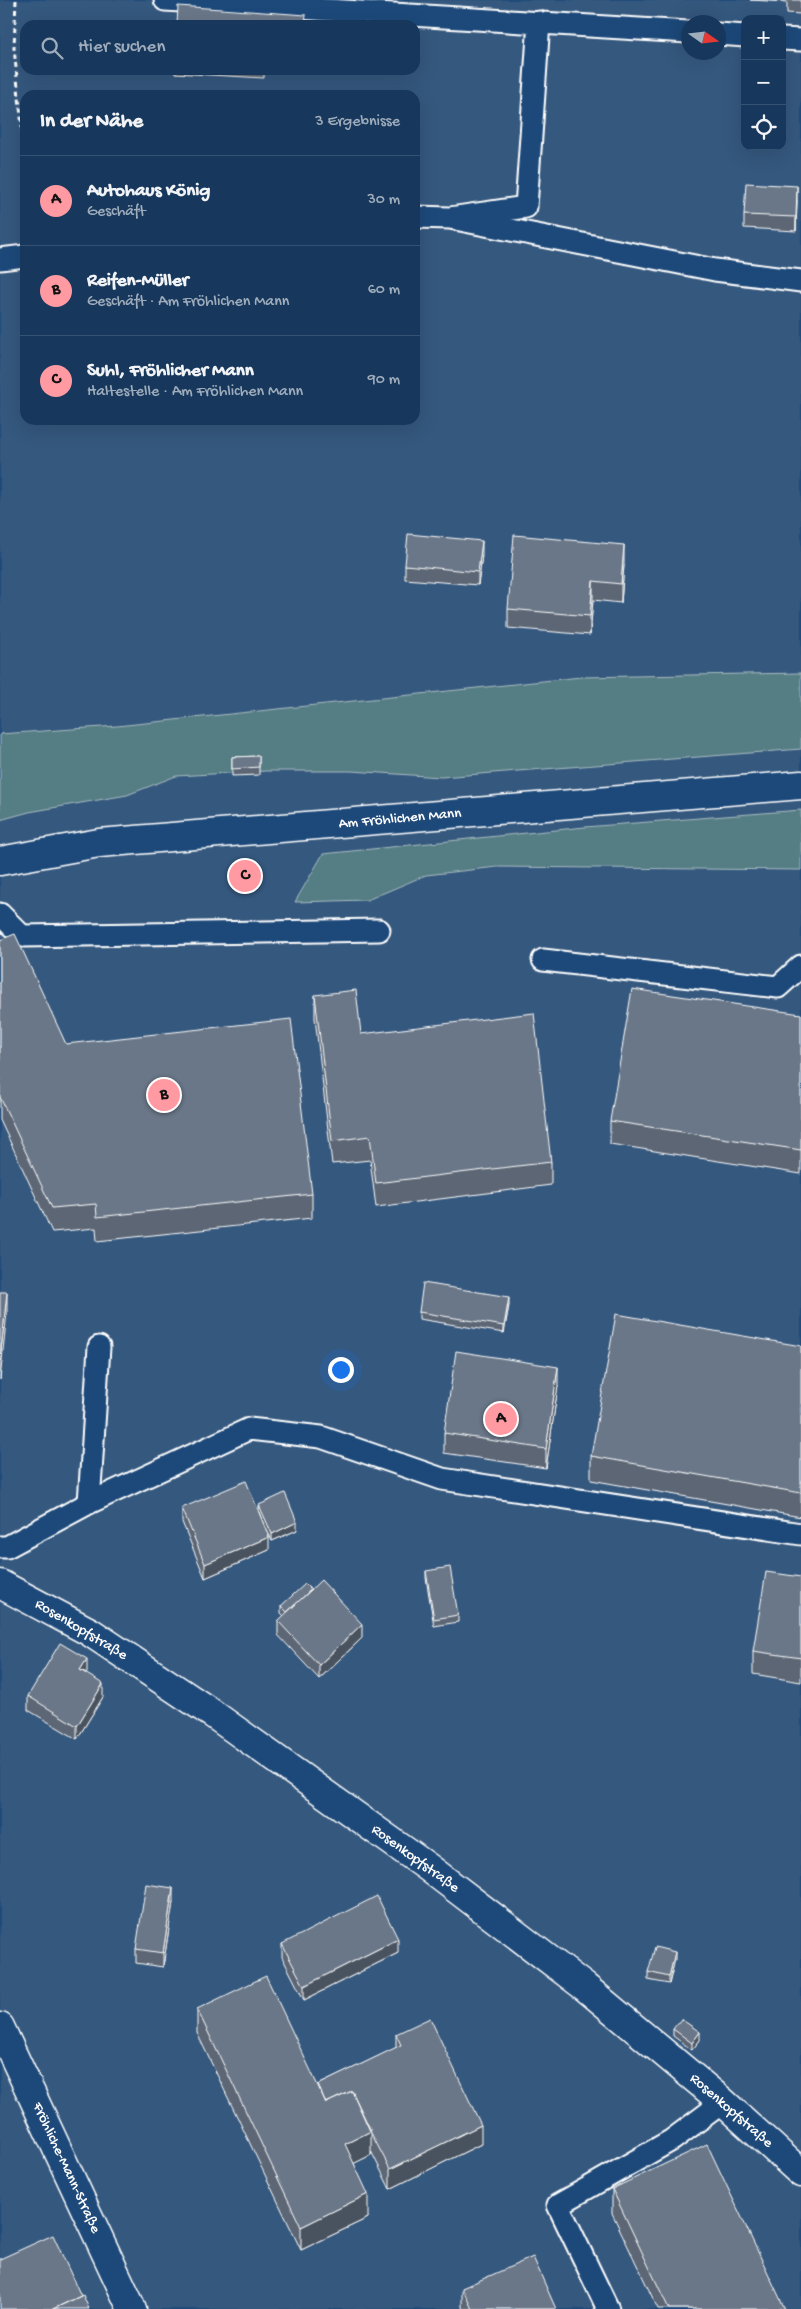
<!DOCTYPE html>
<html lang="de">
<meta charset="utf-8">
<style>
:root{--surface:#17385c;--page:#203f62;--text:#f1f3f6;--muted:#9eacbb;--line:#365272;--accent:#ff9aa2}
body{margin:0;font-family:"Gochi Hand",sans-serif;background:var(--page);color:var(--text)}
.controls{position:absolute;right:15px;top:15px;display:grid;overflow:hidden;border-radius:10px;box-shadow:0 5px 20px #0002}
.controls button{width:45px;height:45px;display:grid;place-items:center;padding:0;border:0;border-bottom:1px solid var(--line);background:var(--surface);color:var(--text);font:25px sans-serif}
.compass{position:absolute;left:681px;top:15px;width:45px;height:45px;border-radius:50%;background:var(--surface);box-shadow:0 5px 20px #0002;rotate:104deg}
.you{position:absolute;left:340px;top:1369px;width:18px;height:18px;margin:-12px;border:4px solid #fff;border-radius:50%;background:#1a73e8;box-shadow:0 0 0 8px #1a73e833}
.badge{display:grid;place-items:center;width:32px;height:32px;border-radius:50%;background:var(--accent);color:#111;font-size:16px;font-weight:700}
.pin{position:absolute;translate:-50% -50%;border:2px solid #fff;box-shadow:0 1px 5px #0006}
.list{margin:0;padding:0;list-style:none}
h2{display:flex;justify-content:space-between;align-items:center;height:65px;margin:0;padding:0 20px;font-size:21px}
h2 small{font-size:16px;font-weight:400;color:var(--muted)}
.list li{display:grid;grid-template-columns:32px 1fr auto;gap:15px;align-items:center;box-sizing:border-box;height:90px;padding:0 20px;border-top:1px solid var(--line)}
.list b{display:block;font-size:19px;white-space:nowrap}
.list p{margin:0;font-size:16px;white-space:nowrap;color:var(--muted)}
.list em{font-size:16px;font-style:normal;color:var(--muted)}
.icon{flex:none;width:28px;height:28px;fill:none;stroke:currentColor;stroke-width:2;stroke-linecap:round;stroke-linejoin:round}
.map{position:relative;flex:none;width:801px;height:2309px;overflow:hidden}
.search{position:absolute;background:var(--surface);box-shadow:0 5px 20px #0002;left:20px;top:20px;width:400px;height:55px;display:flex;align-items:center;gap:12px;box-sizing:border-box;padding:0 18px;border-radius:15px;color:var(--muted);font-size:19px}
.panel{position:absolute;background:var(--surface);box-shadow:0 5px 20px #0002;left:20px;top:90px;width:400px;height:335px;border-radius:15px}
.map>svg:first-child{display:block}
</style>
<div class="map">
<svg width="801" height="2309" viewBox="0 0 801 2309">
<rect width="100%" height="100%" fill="#1f4a7a"/>
<filter id="ink" filterUnits="userSpaceOnUse"><feTurbulence type="fractalNoise" baseFrequency=".02" numOctaves="2"/><feDisplacementMap in="SourceGraphic" scale="10" xChannelSelector="R" yChannelSelector="G"/><feConvolveMatrix kernelMatrix="1 2 1 2 8 2 1 2 1" color-interpolation-filters="sRGB"/></filter>
<g filter="url(#ink)">
<path fill="#36587e" fill-rule="evenodd" d="M0,0h801v2309h-801zM745,19h37v127h-37zM688,22h30v30h-30zM25,25h390v45h-390zM25,95h390v325h-390z"/>
<path fill="#547d84" stroke="#aabec2" d="M801,673v76l-360,28 -90,-6h-85l-90,5 -49,19 -98,17 -29,8v-86l117,-8 464,-49z
M801,810v60l-304,-3 -71,8 -59,25 -72,2 28,-48 262,-27z"/>
<g fill="none" stroke-linecap="round" stroke-linejoin="round">
<g stroke="#fff" stroke-width="25">
<path id="service" d="M165,0l523,32
M718,34l27,2
M782,39l19,1
M415,217l35,1 76,-11 13,-185
M450,218l265,52 86,11
M0,259l25,-3
M0,914l22,22 357,-6
M543,960l235,27 23,-21
M89,1503l10,-156
M0,1547h7l82,-44 160,-74 72,8 121,42 359,55
M608,2309l-50,-104 114,-65 51,-38"/>
</g>
<g stroke="#fff" stroke-width="31">
<path id="minor" d="M0,1584l90,48 123,82 216,154 156,119 138,115 78,71"/>
</g>
<g stroke="#fff" stroke-width="31">
<path id="tertiary" d="M0,861l99,-18 702,-58
M0,2027l132,282"/>
</g>
<path stroke="#fff" stroke-width="3" stroke-dasharray="5 4" stroke-linecap="butt" d="M16,0l-2,48 11,109"/>
<use href="#service" stroke="#1f4a7a" stroke-width="21"/>
<use href="#minor" stroke="#1f4a7a" stroke-width="28"/>
<use href="#tertiary" stroke="#1f4a7a" stroke-width="28"/>
</g>
<path fill="#5b6675" stroke="#fff" d="M750,0h51v14l-14,-1v-11z
M174,70h90v8l-90,-5z
M797,200l-1,31 -52,-3v-13z
M482,555l-4,30 -73,-6v-14z
M624,565l-3,38 -28,-3 -3,35 -82,-7v-19z
M259,756v19l-27,1v-19z
M0,940l66,104 246,150v24l-215,23 -1,-13 -44,4 -52,-112z
M315,995l46,39 190,128v23l-175,22 -6,-47 -38,4 -17,-146z
M801,1014v160l-191,-30v-23z
M509,1305l-5,28 -85,-14v-7z
M801,1346v171l-210,-37v-24z
M558,1386l-12,82 -102,-15v-20z
M259,1505l38,25 -25,11 -13,-29z
M182,1508l87,42 -64,28 -23,-56z
M426,1571l32,44v7l-24,4 -8,-48z
M801,1577v105l-48,-8v-23z
M311,1590l51,48 -43,41 -41,-44v-14l6,-5 -3,-3v-7z
M86,1673l17,24 -26,42 -49,-29v-14z
M173,1902l-10,65 -27,-4v-14z
M282,1944l116,9 -94,47 -22,-43z
M675,1959l-6,25 -21,-4v-8z
M197,2009l121,76 78,-37v-14l85,110 -91,45 -19,-38v4l-17,8 14,55 -67,32 -104,-217z
M673,2029l27,11 -8,10 -19,-14z
M612,2189l173,120h-127l-46,-96z
M462,2288l94,21h-93l-1,-2z"/>
<path fill="#4a535f" stroke="#fff" d="M797,186v14l-1,31v-14z
M482,541v14l-4,30v-13z
M624,545v20l-3,38v-19z
M593,581v19l-3,35v-19z
M7,1292v20l-7,68v-19z
M509,1297v8l-5,28v-7z
M558,1367v19l-12,82v-19z
M297,1522v8l-25,11v-7z
M269,1537v13l-64,28v-14z
M362,1624v14l-43,41v-14z
M87,1659v14l-7,-3z
M103,1684v13l-26,42v-13z
M173,1888v14l-10,65v-14z
M398,1939v14l-94,47v-14z
M675,1952v7l-6,25v-7z
M700,2032v8l-8,10v-7z
M481,2125v19l-91,45v-20z
M371,2131v24l-26,13v-24z
M368,2194v24l-67,32v-23z"/>
<path fill="#6a7788" stroke="#fff" d="M178,6l128,9 -1,10h-128z
M746,183l51,3 -1,31 -52,-2z
M408,534l74,7 -4,31 -73,-7z
M514,535l110,10 -3,39 -28,-3 -3,35 -82,-7z
M259,756v11l-27,2v-12z
M15,934l51,110 225,-25 21,175 -215,23 -1,-13 -44,4 -52,-111v-157z
M632,989l169,25v136l-191,-29z
M356,990l5,44 173,-21 17,149 -175,21 -6,-47 -38,5 -17,-146z
M423,1283l86,14 -5,29 -85,-14z
M0,1292h7l-7,69z
M616,1314l185,32v147l-210,-37z
M456,1351l102,16 -12,82 -102,-16z
M246,1481l23,56 -64,27 -23,-56z
M285,1493l12,29 -25,12 -13,-29z
M450,1567l8,48 -24,4 -8,-48z
M766,1572l35,5v81l-48,-7z
M321,1580l41,44 -43,41 -41,-44z
M305,1584l6,6 -24,22 -6,-6z
M60,1643l27,16 -7,11 23,14 -26,42 -49,-30z
M146,1884l27,4 -10,65 -27,-4z
M377,1896l21,43 -94,47 -22,-42z
M655,1947l20,5 -6,25 -21,-5z
M266,1976l60,127 26,-12 19,40 -26,13 23,50 -67,33 -104,-218z
M430,2018l51,107 -91,44 -20,-38 -18,-40 -26,12 -8,-18 83,-40 -5,-11z
M681,2019l19,13 -8,11 -19,-14z
M707,2144l78,165h-116l-57,-120z
M53,2235l28,61 -28,13h-53v-50z
M533,2257l23,52h-84l-10,-21z
M83,2295l6,14h-36z"/>
</g>
<g text-anchor="middle" dominant-baseline="central" stroke-width="5" stroke-linejoin="round" paint-order="stroke">
<g font-size="15" fill="#fff" stroke="#1f4a7a">
<text transform="translate(400 819) rotate(-5)">Am Fröhlichen Mann</text>
<text transform="translate(81 1630) rotate(31)">Rosenkopfstraße</text>
<text transform="translate(415 1859) rotate(36)">Rosenkopfstraße</text>
<text transform="translate(731 2111) rotate(41)">Rosenkopfstraße</text>
<text transform="translate(66 2168) rotate(65)">Fröhliche-Mann-Straße</text>
</g>
</g>
</svg>
<div class="controls">
<button>+</button>
<button>−</button>
<button><svg class="icon" aria-label="locate" viewBox="0 0 24 24"><circle cx="12" cy="12" r="6"/><path d="M12 2v4M12 18v4M2 12h4M18 12h4"/></svg></button>
</div>
<svg class="compass" viewBox="-18 -18 36 36"><path d="M0-13l5 13h-10z" fill="#e53935"/><path d="M0 13l5-13h-10z" fill="#9eacbb"/></svg>
<div class="you"></div>
<div class="pin badge" style="left:501px;top:1419px">A</div>
<div class="pin badge" style="left:164px;top:1095px">B</div>
<div class="pin badge" style="left:245px;top:876px">C</div>
<div class="search"><svg class="icon" aria-label="search" viewBox="0 0 24 24"><circle cx="10" cy="10" r="6"/><path d="M15 15l6 6"/></svg>Hier suchen</div>
<section class="panel">
<h2>In der Nähe<small>3 Ergebnisse</small></h2>
<ul class="list">
<li><span class="badge">A</span><div><b>Autohaus König</b><p>Geschäft</p></div><em>30 m</em></li>
<li><span class="badge">B</span><div><b>Reifen-Müller</b><p>Geschäft · Am Fröhlichen Mann</p></div><em>60 m</em></li>
<li><span class="badge">C</span><div><b>Suhl, Fröhlicher Mann</b><p>Haltestelle · Am Fröhlichen Mann</p></div><em>90 m</em></li>
</ul>
</section>
</div>
